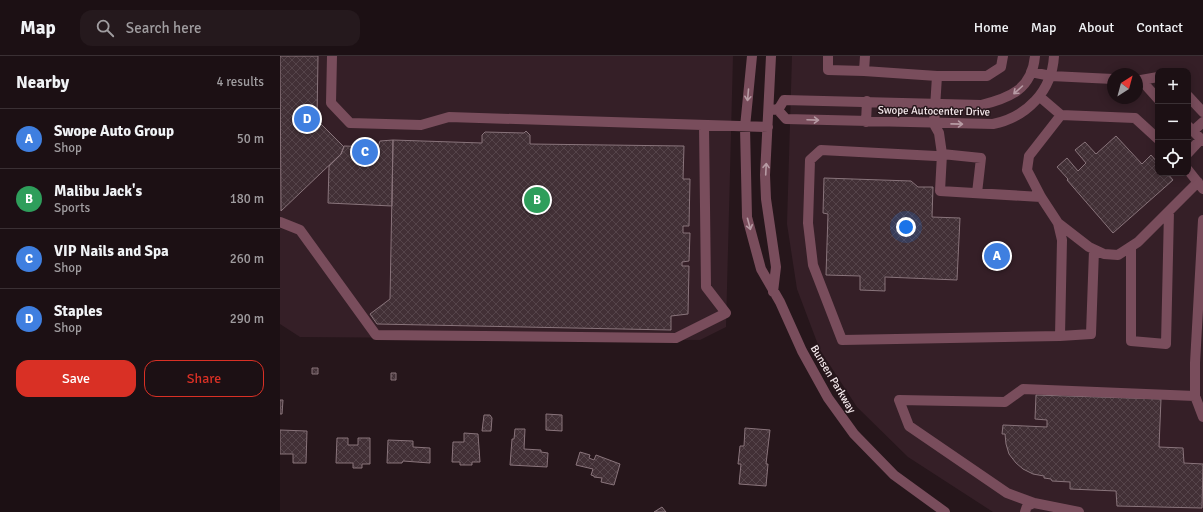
<!DOCTYPE html>
<meta charset="utf-8">
<style>
:root{--surface:#1c1014;--page:#25191d;--text:#f1f3f6;--muted:#a09da0;--line:#3a3034;--accent:#d93025}
body{margin:0;font-family:Signika,sans-serif;background:var(--page);color:var(--text)}
.controls{position:absolute;right:12px;top:12px;display:grid;overflow:hidden;border-radius:8px;box-shadow:0 2px 10px #0003}
.controls button{width:36px;height:36px;display:grid;place-items:center;padding:0;border:0;border-bottom:1px solid var(--line);background:var(--surface);color:var(--text);font:20px sans-serif}
.compass{position:absolute;left:827px;top:12px;width:36px;height:36px;border-radius:50%;background:var(--surface);box-shadow:0 2px 10px #0003;rotate:36deg}
.you{position:absolute;left:626px;top:171px;width:14px;height:14px;margin:-10px;border:3px solid #fff;border-radius:50%;background:#1a73e8;box-shadow:0 0 0 6px #1a73e833}
.badge{display:grid;place-items:center;width:26px;height:26px;border-radius:50%;background:var(--accent);color:#fff;font-size:13px;font-weight:700}
.pin{position:absolute;translate:-50% -50%;border:2px solid #fff;box-shadow:0 1px 4px #0006}
.list{margin:0;padding:0;list-style:none}
h2{display:flex;justify-content:space-between;align-items:center;height:52px;margin:0;padding:0 16px;font-size:17px}
h2 small{font-size:13px;font-weight:400;color:var(--muted)}
.list li{display:grid;grid-template-columns:26px 1fr auto;gap:12px;align-items:center;box-sizing:border-box;height:60px;padding:0 16px;border-top:1px solid var(--line)}
.list b{display:block;font-size:15px;white-space:nowrap}
.list p{margin:0;font-size:13px;white-space:nowrap;color:var(--muted)}
.list em{font-size:13px;font-style:normal;color:var(--muted)}
.actions{display:flex;gap:8px;padding:12px 16px}
.actions a{flex:1;padding:9px 0;border:1px solid var(--accent);border-radius:12px;text-align:center;font-size:14px;color:var(--accent)}
.actions .main{background:var(--accent);color:#fff}
.icon{flex:none;width:22px;height:22px;fill:none;stroke:currentColor;stroke-width:2;stroke-linecap:round;stroke-linejoin:round}
.map{position:relative;flex:none;width:923px;height:456px;overflow:hidden}
header{display:flex;align-items:center;gap:24px;box-sizing:border-box;height:56px;padding:0 20px;background:var(--surface);border-bottom:1px solid var(--line)}
header strong{font-size:19px}
nav{display:flex;gap:22px;margin-inline-start:auto;font-size:14px}
.search{width:280px;height:36px;background:var(--page);display:flex;align-items:center;gap:10px;box-sizing:border-box;padding:0 14px;border-radius:12px;color:var(--muted);font-size:15px}
main{display:flex}
aside{flex:1;background:var(--surface)}
.map>svg:first-child{display:block}
</style>
<header>
<strong>Map</strong>
<div class="search"><svg class="icon" aria-label="search" viewBox="0 0 24 24"><circle cx="10" cy="10" r="6"/><path d="M15 15l6 6"/></svg>Search here</div>
<nav><a>Home</a><a>Map</a><a>About</a><a>Contact</a></nav>
</header>
<main>
<aside>
<h2>Nearby<small>4 results</small></h2>
<ul class="list">
<li><span class="badge" style="background:#3f7fe0">A</span><div><b>Swope Auto Group</b><p>Shop</p></div><em>50 m</em></li>
<li><span class="badge" style="background:#2e9e5b">B</span><div><b>Malibu Jack's</b><p>Sports</p></div><em>180 m</em></li>
<li><span class="badge" style="background:#3f7fe0">C</span><div><b>VIP Nails and Spa</b><p>Shop</p></div><em>260 m</em></li>
<li><span class="badge" style="background:#3f7fe0">D</span><div><b>Staples</b><p>Shop</p></div><em>290 m</em></li>
</ul>
<div class="actions"><a class="main">Save</a><a>Share</a></div>
</aside>
<div class="map">
<svg width="923" height="456" viewBox="0 0 923 456">
<defs>
<pattern id="building-cross-hatch" width="8" height="8" patternUnits="userSpaceOnUse"><rect width="8" height="8" fill="#423036"/><path d="M0 0l8 8M0 8l8-8" fill="none" stroke="#55444a"/></pattern>
</defs>
<rect width="100%" height="100%" fill="#26161b"/>
<path fill="#351f27" fill-rule="evenodd" d="M0,0h453l-7,271 -26,13 -400,-3 -20,-13z
M512,0h411v456h-210l-85,-55 -51,-50 -37,-57 -23,-61 -10,-65zM878,15h30v102h-30zM833,18h24v24h-24z"/>
<path fill="url(#building-cross-hatch)" stroke="#89747b" d="M0,0h38l-1,64 27,27 -3,7 -60,57z
M246,75l4,4v9l154,2 -1,33h7l-1,47h-6v7h7l-1,28 -7,1v4h7l-1,48 -17,2v14l-294,-6 -7,-10 20,-15 3,-159 89,3v-8l3,-3 39,1z
M836,80l26,28 9,-9 7,8v10h9l6,7 -60,53 -46,-53 1,-1 -11,-12 10,-9 11,13 8,-8 -11,-13 10,-8 11,12z
M113,84l-1,66 -64,-3 1,-37 12,-12 3,-8 34,1 2,-6z
M544,122l87,3 7,6h15l-1,30 28,1 -3,62 -72,-3v14l-25,-1v-14l-34,-1 2,-61 -5,-1z
M32,312h6v6h-6z
M111,317h5v7h-5z
M756,339l125,4 -2,48 24,1 1,15 19,1 -1,44 -85,-2 -1,-15 -46,-2v-7l-18,-1 -1,-2 -7,-1v-2l-11,-2 -10,-5 -7,-6 -7,-9 -3,-10 -1,-10h-3l1,-9 44,2v-7l-12,-1z
M0,344h3l-1,14h-2z
M266,358l16,1v16l-16,-1z
M204,359h6l2,3 -1,13h-9z
M465,372l25,2 -4,34h2l-2,22 -27,-2 2,-20h-3l2,-18h4z
M235,373h10l-1,20 17,1v2l7,1 -1,14 -37,-2 2,-26h2z
M0,374l27,1 -1,32h-13v-9h-13z
M184,377l14,1 2,28h-8v3h-12v-3h-8l1,-20h11z
M57,382h11v7h10v-7h12v26h-8v4h-9v-5h-17z
M108,384l25,1v6l17,1v15l-27,-2 -1,2h-15z
M300,396l10,3 -1,3 5,2 2,-5 24,9 -6,21 -13,-3 1,-4 -8,-1v-1l-3,-1 2,-6 -17,-4z
M382,451l4,5h-12z"/>
<g fill="none" stroke-linecap="round" stroke-linejoin="round">
<path stroke="#794d5c" stroke-width="10" d="M52,0l-1,47 19,20 71,2 28,-8 319,10
M472,0l-7,71 2,90 14,52 19,33 22,49 26,47 26,36 40,41 51,37
M491,0l-6,119 1,24 10,68 -3,25
M548,0v14l36,1
M585,0l-1,15 73,5h50l14,-9 2,-11
M751,16l20,4 62,3
M657,20l-3,48 5,9 3,21 -6,2 -115,-6 -11,10 -2,63 5,42 29,75 218,-4 2,-96 -4,-17 -17,-26 -14,-27 2,-14 32,-41 -21,-18
M878,21l-17,3 17,19
M908,40l15,16
M489,53l9,1 8,9 207,5c34,-7 59,-33 61,-68
M498,54l6,-10 197,5c29,-7 51,-16 54,-49
M781,59l74,3 23,21
M586,66l1,-21
M908,70l15,15
M913,75l10,-9
M908,97l13,-14
M908,114l15,19
M697,137l4,-35 -39,-4 -2,37 101,6
M923,164l-8,143v33l8,21
M0,166l20,8 76,105 300,3 50,-25 -20,-26 -2,-161
M778,167l31,24 15,7 14,1 20,-13 60,-60
M851,191v94l35,3 3,-133
M780,280l31,-2 3,-84
M754,447l-27,-10 -98,-67 -10,-26 106,2 18,-13 172,7
M745,456l2,-6 7,-3 45,9"/>
</g>
<defs><path id="oneway-shaft" d="M-6 0H5M1.5-3L5.5 0L1.5 3" fill="none" stroke-width="1.6" stroke-linecap="round" stroke-linejoin="round"/></defs>
<g stroke="#b79ba4">
<use href="#oneway-shaft" transform="translate(738 34) rotate(138)"/>
<use href="#oneway-shaft" transform="translate(468 39) rotate(95)"/>
<use href="#oneway-shaft" transform="translate(533 64) rotate(2)"/>
<use href="#oneway-shaft" transform="translate(677 68) rotate(1)"/>
<use href="#oneway-shaft" transform="translate(486 113) rotate(-87)"/>
<use href="#oneway-shaft" transform="translate(469 168) rotate(75)"/>
</g>
<g text-anchor="middle" dominant-baseline="central" stroke-width="3" stroke-linejoin="round" paint-order="stroke">
<g font-size="11" fill="#f5e9ec" stroke="#26161b">
<text transform="translate(654 55) rotate(1)">Swope Autocenter Drive</text>
<text transform="translate(553 323) rotate(59)">Bunsen Parkway</text>
</g>
</g>
</svg>
<div class="controls">
<button>+</button>
<button>−</button>
<button><svg class="icon" aria-label="locate" viewBox="0 0 24 24"><circle cx="12" cy="12" r="6"/><path d="M12 2v4M12 18v4M2 12h4M18 12h4"/></svg></button>
</div>
<svg class="compass" viewBox="-18 -18 36 36"><path d="M0-13l5 13h-10z" fill="#e53935"/><path d="M0 13l5-13h-10z" fill="#a09da0"/></svg>
<div class="you"></div>
<div class="pin badge" style="left:717px;top:200px;background:#3f7fe0">A</div>
<div class="pin badge" style="left:257px;top:144px;background:#2e9e5b">B</div>
<div class="pin badge" style="left:85px;top:96px;background:#3f7fe0">C</div>
<div class="pin badge" style="left:27px;top:63px;background:#3f7fe0">D</div>
</div>
</main>
